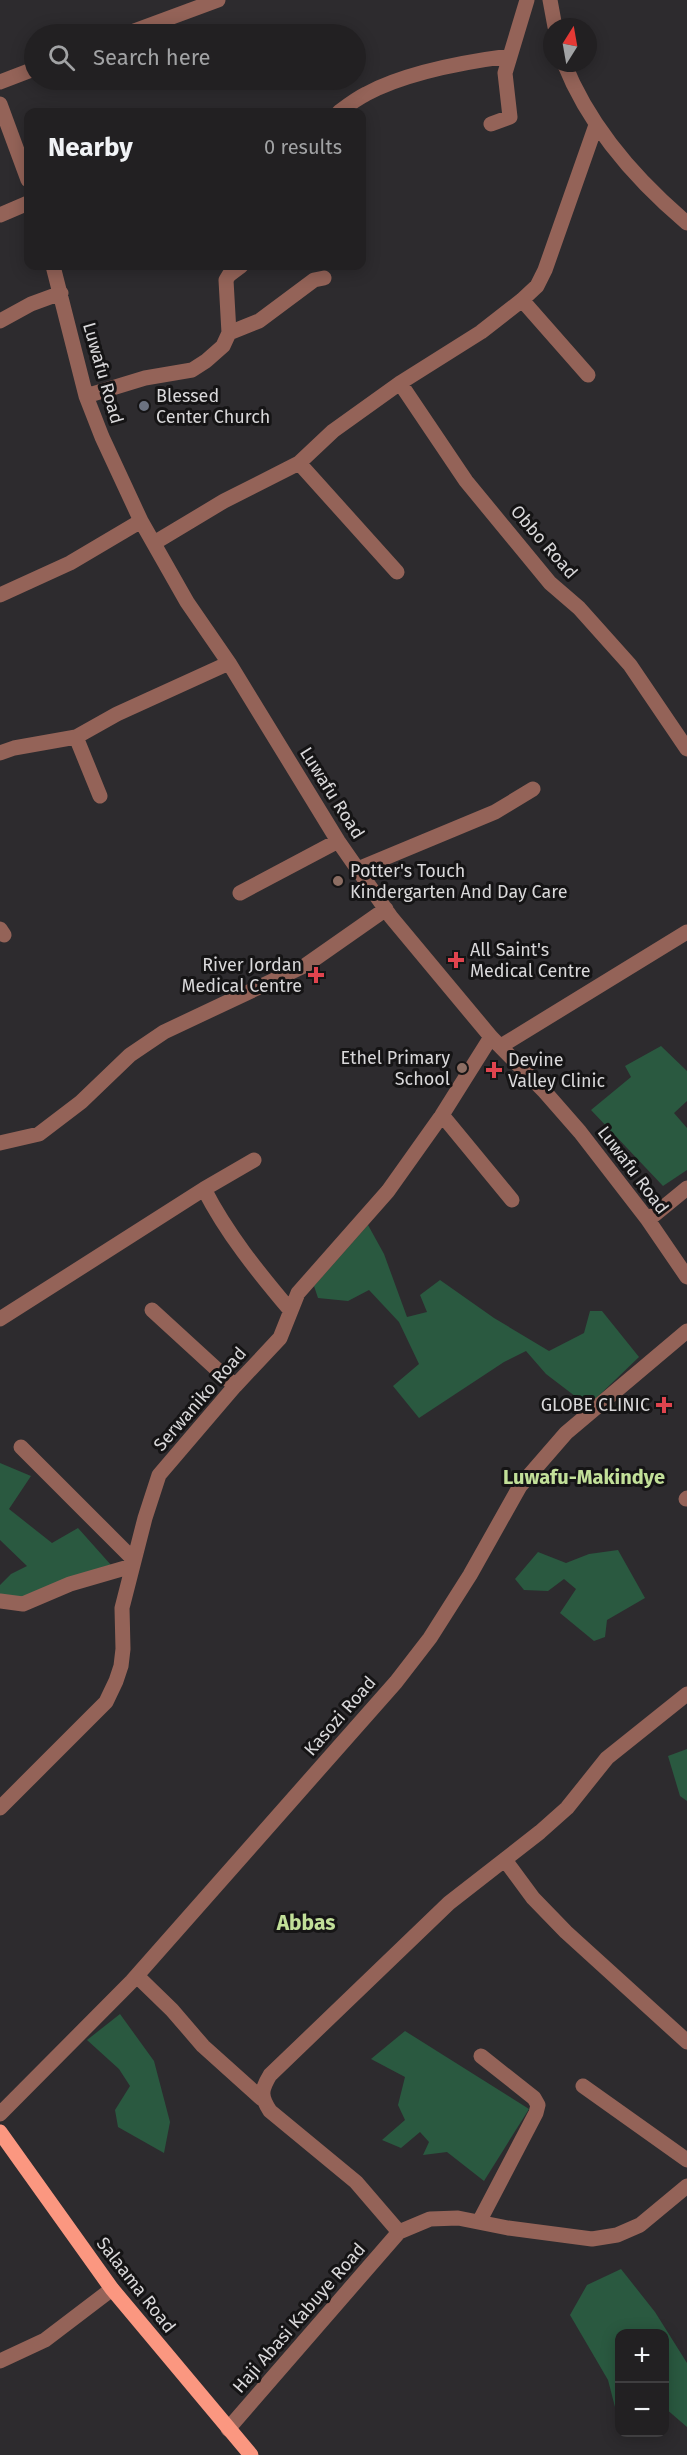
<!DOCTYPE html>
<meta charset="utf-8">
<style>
:root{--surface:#222022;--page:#2a282a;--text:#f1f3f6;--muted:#a2a3a5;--line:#3f3e40}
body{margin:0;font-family:"Fira Sans",sans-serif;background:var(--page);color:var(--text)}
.controls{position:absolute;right:18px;bottom:18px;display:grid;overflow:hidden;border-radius:12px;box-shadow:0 3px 15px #0003}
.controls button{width:54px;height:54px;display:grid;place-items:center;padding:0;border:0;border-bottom:2px solid var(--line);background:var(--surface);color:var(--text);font:30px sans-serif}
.compass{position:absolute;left:543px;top:18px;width:54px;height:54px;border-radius:50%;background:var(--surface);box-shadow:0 3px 15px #0003;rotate:11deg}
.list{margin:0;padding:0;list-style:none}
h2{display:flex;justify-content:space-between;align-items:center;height:78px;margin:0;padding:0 24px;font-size:26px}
h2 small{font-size:20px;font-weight:400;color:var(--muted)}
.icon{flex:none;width:33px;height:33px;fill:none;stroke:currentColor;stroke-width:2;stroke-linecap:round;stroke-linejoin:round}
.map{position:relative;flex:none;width:687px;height:2455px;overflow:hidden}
.search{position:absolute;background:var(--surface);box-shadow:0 3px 15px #0003;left:24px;top:24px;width:342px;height:66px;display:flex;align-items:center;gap:15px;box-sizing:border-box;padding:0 21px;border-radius:33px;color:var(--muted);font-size:22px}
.panel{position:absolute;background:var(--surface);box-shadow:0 3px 15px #0003;left:24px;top:108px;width:342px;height:162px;border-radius:12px}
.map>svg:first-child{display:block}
</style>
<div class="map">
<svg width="687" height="2455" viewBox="0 0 687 2455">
<rect width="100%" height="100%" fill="#2d2b2e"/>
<path fill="#2a5940" d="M661,1046l26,25v30l-13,12 13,15v42l-24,16 -72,-76 40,-33 -6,-11z
M368,1225l16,29 23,63 20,-5 -7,-17 20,-15 54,38 55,33 35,-18 6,-22h12l37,46 -51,49 -42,-32 -20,-23 -22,11 -85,56 -26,-32 26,-22 -20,-42 -30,-32 -21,11 -30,-3 -4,-12z
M0,1463l31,13 -22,33 43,34 26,-15 33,37 -89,37 -22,-5v-12l11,-11 16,-8 -27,-26z
M618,1550l27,48 -38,22 -2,17 -11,4 -34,-28 16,-24 -12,-10 -16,12 -24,-1 -9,-11 23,-27 28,11 23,-9z
M687,1749v52l-7,-5 -12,-40z
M120,2014l34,47 16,61 -6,31 -46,-26 -3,-17 15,-24 -11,-17 -32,-29z
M405,2031l124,78 -45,72 -37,-29 -24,3 6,-13 -9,-10 -19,16 -19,-8 23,-20 -7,-15 7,-28 -34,-18z
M621,2269l34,43 32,51v64l-22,-19 -1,-74h-44l-1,70 -4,3 -7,-27 -38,-65 17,-30z"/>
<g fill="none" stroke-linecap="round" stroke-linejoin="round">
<path stroke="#946358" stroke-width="15" d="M550,0l5,27
M126,34l92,-34
M564,63c25,63 71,116 123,160
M0,82l34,-13
M0,104l28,76
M339,112c8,-6 17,-13 27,-18 41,-22 98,-32 144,-38
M491,124l19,-7 -5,-44 22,-73
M0,215l28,-12
M53,266l33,130 16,41 39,84 46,81 42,61 109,178 53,76 100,120 54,55 35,40 68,88 39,57
M522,300l66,75
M0,321l31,-17 30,-11
M229,333l30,-12 55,-41 10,-2
M400,383l66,98 84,102 29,25 51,57 57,84
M86,396l59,-18 47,-8 14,-9 17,-15 6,-13 -3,-53 3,-5 12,-9
M299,463l98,109
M154,543l70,-42 75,-38 34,-32 67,-48 81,-51 41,-32 15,-14 8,-16 51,-145
M0,595l70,-32 71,-42
M76,737l24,59
M0,753l14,-5 62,-11 41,-23 112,-51
M358,869l137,-57 38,-23
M240,893l98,-52
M0,929l4,6
M501,1046l186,-114
M442,1115l70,85
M0,1143l39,-9 42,-32 49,-47 34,-23 142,-67 80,-56
M254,1160l-50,29c23,45 54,83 86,121
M648,1220l39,-32
M152,1310l83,76
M0,1319l204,-130
M21,1447l113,113
M686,1499l1,-1
M0,1601l23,3 47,-20 62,-18
M0,1808l106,-106 10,-21 5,-15 2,-17 -1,-41 23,-90 14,-43 76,-89 45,-48 18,-45 90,-102 54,-76 49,-78
M505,1860l28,38 33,34 121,110
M137,1976l35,34 31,36 59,53
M583,2086l104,74
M0,2114l132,-133 264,-299 34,-44 40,-63 50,-89 46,-53 121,-102
M479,2222l57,-109 2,-8 -4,-7 -53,-42
M399,2232l-43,-50 -86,-71c-10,-15 -9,-21 0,-36l179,-172 91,-71 27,-24 40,-50 80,-64
M0,2361l45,-21 67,-51
M228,2429l171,-197 31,-13 28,-1 50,10 84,11 25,-4 23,-10 47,-39"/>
<path stroke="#fb9780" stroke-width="15" d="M0,2132l112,157 139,166"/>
</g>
<circle fill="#6b7280" stroke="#151415" stroke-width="2" cx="144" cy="406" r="6"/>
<g fill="#8d6e63" stroke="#151415" stroke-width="2">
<circle cx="338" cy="881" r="6"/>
<circle cx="462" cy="1068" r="6"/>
</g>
<g fill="#e0444e" stroke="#151415" stroke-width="2">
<path d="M453 951h6v6h6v6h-6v6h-6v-6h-6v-6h6z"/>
<path d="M313 966h6v6h6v6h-6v6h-6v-6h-6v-6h6z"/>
<path d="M491 1061h6v6h6v6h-6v6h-6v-6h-6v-6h6z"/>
<path d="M661 1396h6v6h6v6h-6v6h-6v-6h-6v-6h6z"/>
</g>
<g text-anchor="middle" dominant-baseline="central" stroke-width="6" stroke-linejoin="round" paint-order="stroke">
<g font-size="18" fill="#d9d8da" stroke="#151415">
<text transform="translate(103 373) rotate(74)">Luwafu Road</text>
<text transform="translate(544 542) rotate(49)">Obbo Road</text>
<text transform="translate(332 793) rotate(58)">Luwafu Road</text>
<text transform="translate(633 1170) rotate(53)">Luwafu Road</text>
<text transform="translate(200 1399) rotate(-49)">Serwaniko Road</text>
<text transform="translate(340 1716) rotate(-49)">Kasozi Road</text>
<text transform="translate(136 2285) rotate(52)">Salaama Road</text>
<text transform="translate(299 2318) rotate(-49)">Haji Abasi Kabuye Road</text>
</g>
<g font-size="18" fill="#d9d8da" stroke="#151415" text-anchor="start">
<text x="156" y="396">Blessed<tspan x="156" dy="21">Center Church</tspan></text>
<text x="350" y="871">Potter's Touch<tspan x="350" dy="21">Kindergarten And Day Care</tspan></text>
<text x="470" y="950">All Saint's<tspan x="470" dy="21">Medical Centre</tspan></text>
<text x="302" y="965" text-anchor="end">River Jordan<tspan x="302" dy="21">Medical Centre</tspan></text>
<text x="450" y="1058" text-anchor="end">Ethel Primary<tspan x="450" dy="21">School</tspan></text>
<text x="508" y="1060">Devine<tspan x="508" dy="21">Valley Clinic</tspan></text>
<text x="650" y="1405" text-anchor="end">GLOBE CLINIC</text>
</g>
<g font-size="20" font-weight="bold" fill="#c2e099" stroke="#151415">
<text x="584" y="1477">Luwafu-Makindye</text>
</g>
<g font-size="21" font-weight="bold" fill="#c2e099" stroke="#151415">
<text x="306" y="1923">Abbas</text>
</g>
</g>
</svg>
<div class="controls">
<button>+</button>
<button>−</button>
</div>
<svg class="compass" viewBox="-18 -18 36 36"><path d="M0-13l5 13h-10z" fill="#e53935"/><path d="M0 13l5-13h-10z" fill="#a2a3a5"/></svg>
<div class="search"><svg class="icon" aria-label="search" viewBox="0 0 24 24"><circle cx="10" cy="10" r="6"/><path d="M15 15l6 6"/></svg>Search here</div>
<section class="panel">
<h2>Nearby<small>0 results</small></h2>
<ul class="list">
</ul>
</section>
</div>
